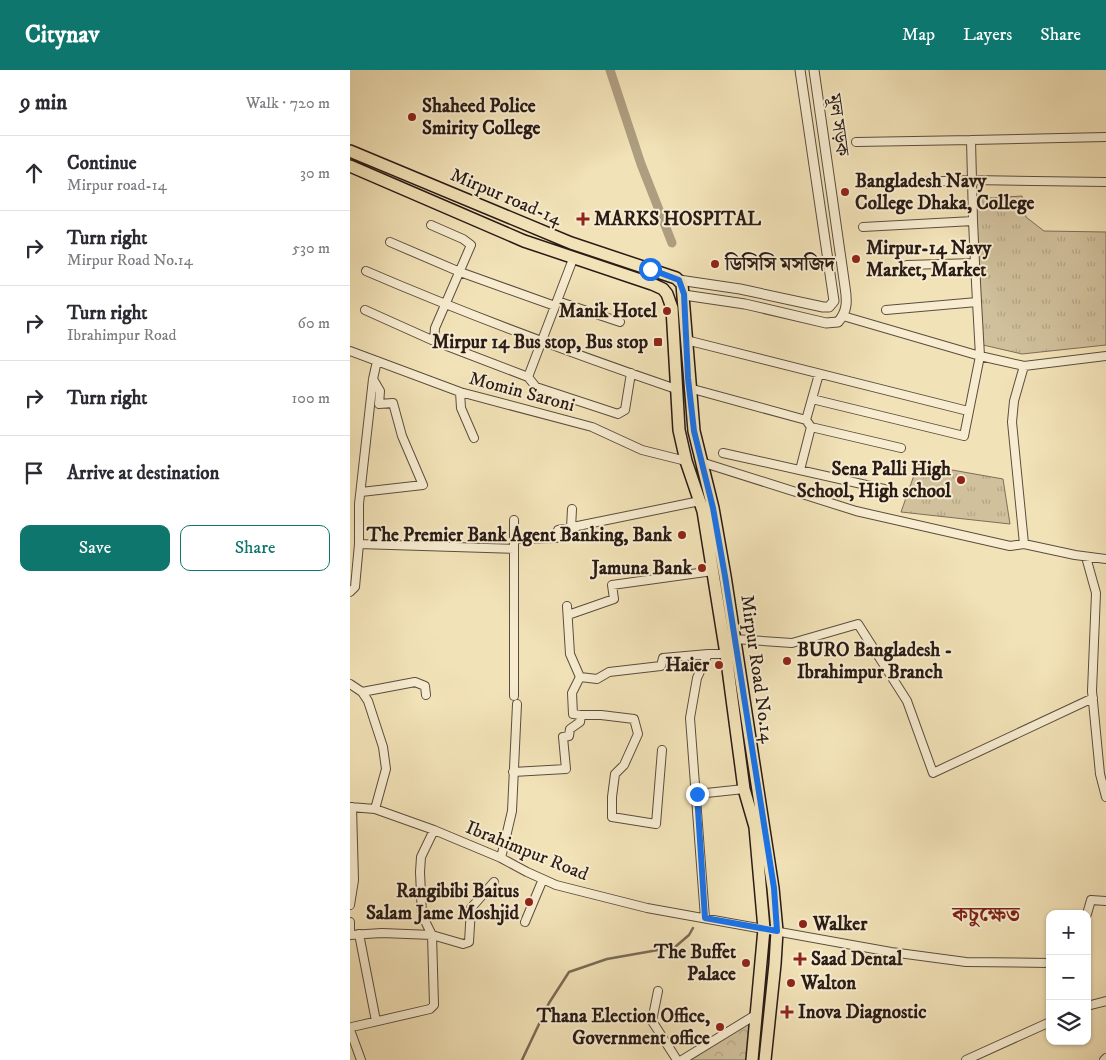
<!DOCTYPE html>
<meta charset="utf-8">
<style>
:root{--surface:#fff;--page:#f7f7f7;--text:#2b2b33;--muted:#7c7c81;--line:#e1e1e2;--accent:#0f766e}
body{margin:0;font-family:"IM FELL DW Pica","Noto Serif Bengali",serif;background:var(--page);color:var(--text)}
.controls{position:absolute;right:15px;bottom:15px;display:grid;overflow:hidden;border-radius:10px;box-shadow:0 1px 4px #0004}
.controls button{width:45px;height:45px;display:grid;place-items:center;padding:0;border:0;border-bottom:1px solid var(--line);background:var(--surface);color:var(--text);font:25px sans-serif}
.stop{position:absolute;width:15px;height:15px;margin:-11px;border:4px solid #1a73e8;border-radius:50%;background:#fff}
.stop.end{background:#1a73e8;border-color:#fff;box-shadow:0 1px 5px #0008}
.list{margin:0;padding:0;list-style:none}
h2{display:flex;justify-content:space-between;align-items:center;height:65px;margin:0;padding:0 20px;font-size:21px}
h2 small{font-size:16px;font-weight:400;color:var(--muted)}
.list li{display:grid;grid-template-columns:32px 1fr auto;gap:15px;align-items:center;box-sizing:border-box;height:75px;padding:0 20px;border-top:1px solid var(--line)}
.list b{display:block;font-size:19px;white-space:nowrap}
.list p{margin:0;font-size:16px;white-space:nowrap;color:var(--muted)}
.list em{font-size:16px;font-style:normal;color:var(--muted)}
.actions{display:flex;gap:10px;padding:15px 20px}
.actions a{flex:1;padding:11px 0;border:1px solid var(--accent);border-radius:10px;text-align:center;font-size:18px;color:var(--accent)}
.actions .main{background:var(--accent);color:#fff}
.icon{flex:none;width:28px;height:28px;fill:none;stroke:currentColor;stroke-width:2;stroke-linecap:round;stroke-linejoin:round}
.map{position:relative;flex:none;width:756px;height:990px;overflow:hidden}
header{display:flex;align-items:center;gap:30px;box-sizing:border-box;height:70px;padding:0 25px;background:var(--accent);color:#fff}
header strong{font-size:24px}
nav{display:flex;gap:28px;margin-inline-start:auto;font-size:18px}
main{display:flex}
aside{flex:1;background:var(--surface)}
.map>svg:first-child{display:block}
</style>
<header>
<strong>Citynav</strong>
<nav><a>Map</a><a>Layers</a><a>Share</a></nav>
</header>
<main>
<aside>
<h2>9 min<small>Walk · 720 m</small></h2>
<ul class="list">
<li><svg class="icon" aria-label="ahead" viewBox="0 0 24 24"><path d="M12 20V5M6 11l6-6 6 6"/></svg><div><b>Continue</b><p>Mirpur road-14</p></div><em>30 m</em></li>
<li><svg class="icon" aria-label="right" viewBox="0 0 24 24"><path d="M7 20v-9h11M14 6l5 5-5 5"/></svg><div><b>Turn right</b><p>Mirpur Road No.14</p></div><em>530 m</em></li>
<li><svg class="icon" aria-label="right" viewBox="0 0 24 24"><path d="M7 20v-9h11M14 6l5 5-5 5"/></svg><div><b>Turn right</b><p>Ibrahimpur Road</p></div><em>60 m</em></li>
<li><svg class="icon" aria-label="right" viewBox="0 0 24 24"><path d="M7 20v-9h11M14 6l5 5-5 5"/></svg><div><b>Turn right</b></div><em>100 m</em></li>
<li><svg class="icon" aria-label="arrive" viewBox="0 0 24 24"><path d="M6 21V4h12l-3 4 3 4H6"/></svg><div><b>Arrive at destination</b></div></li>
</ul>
<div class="actions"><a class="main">Save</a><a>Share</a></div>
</aside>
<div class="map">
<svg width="756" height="990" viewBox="0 0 756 990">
<defs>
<pattern id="grass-tufts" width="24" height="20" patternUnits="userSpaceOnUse" patternTransform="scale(1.25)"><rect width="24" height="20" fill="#d0c09c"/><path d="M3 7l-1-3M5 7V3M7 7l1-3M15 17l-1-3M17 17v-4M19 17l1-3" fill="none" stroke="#b3a486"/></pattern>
<pattern id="park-crowns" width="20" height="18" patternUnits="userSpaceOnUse" patternTransform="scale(1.25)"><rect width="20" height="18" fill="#d0c09c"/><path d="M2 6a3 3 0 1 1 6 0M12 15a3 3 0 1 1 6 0" fill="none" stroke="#b3a486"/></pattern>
</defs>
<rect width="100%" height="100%" fill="#f2e2b7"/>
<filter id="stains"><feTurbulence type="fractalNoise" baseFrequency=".004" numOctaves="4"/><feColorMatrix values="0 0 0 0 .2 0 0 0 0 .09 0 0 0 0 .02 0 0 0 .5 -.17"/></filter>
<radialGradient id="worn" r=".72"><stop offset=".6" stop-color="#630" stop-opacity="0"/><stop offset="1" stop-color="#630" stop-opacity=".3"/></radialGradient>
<path fill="url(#grass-tufts)" stroke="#7c6e59" d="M672,126l4,21 18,14 62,1v113l-84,9 -39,-9 -9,-146z
M568,394l85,15 7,45 -109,-12z"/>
<path fill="url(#park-crowns)" stroke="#7c6e59" d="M404,948l-5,42h-59l7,-4z"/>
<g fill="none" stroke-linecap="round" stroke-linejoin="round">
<path stroke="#796a56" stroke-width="2.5" d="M172,990l27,-57 20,-31 38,-13 68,-12 14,-12 4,-7"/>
<path stroke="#ae9e80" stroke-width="9" d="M260,0l31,94 31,79"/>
<g stroke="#5b4d3e" stroke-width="10">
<path id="minor" d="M621,70l135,-3
M622,110l134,2
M81,155l32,14 8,6 -36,83 -1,13 94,36
M40,172l70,30 95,34
M223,189l-45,118 8,10 82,27 7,-4 6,-37
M16,201c102,44 205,82 310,118
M207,231l63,21
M15,240l69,31
M493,246l137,40 44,10 82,-10
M336,270l282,71
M0,281l110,41 132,35 50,23 44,11
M674,296l-10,35 -2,21 12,122
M339,318l117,32 5,7 -11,43
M110,322l1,16 13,30
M462,329l152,37 16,-80 -3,-54 -91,8 91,-8 -2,-39 -68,2 68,-2 -2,-42 -110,6 110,-6 -1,-41 -108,4 108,-4 -1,-40 -115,2
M456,350l13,-46
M461,357l90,21
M373,383l161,36
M351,392l155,49 154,35 14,-2 51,11 31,4
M11,422l62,-7 -21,-49 -9,-33 -14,1 1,-13 -7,-12
M164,450v176
M221,458l1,-19
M164,469l42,-1 2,-8 142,-29
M9,474l155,5
M736,487l10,36 -4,98 8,83 6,23
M0,522l5,-5 4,-43v-40l14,-125 4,-18
M217,536l3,48 10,23 -8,16 1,21 8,1
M218,545l46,-16 -2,-14 101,-14
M384,569l58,4 66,-19 49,77 26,72 160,-75
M230,607l17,2 12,-7 52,-6 2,-8 45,-4
M0,614l12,8 6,9 15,46 3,22 -11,40
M12,622l53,-10 10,4 1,9
M163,702l53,-3 -3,-32 6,-1 1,-7 10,-7 1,-7h20l33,4 4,15 -14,31 -9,9 -3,23v20l44,7 6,-74
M347,724l47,-5
M0,737l25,2 59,21 67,28 26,14 29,13 91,23 244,44 75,10 84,1
M151,788l11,-47 5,-107
M0,835l4,-25 -2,-73
M737,844l4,-14 15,1
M355,848l-15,-200 7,-40 11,-24h18
M0,852v13
M175,852l18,-43
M9,864l17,87
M0,865l32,-2 50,2 31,9 6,-2 2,-34 23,-26
M308,921l-6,30 25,39
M737,936l19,-5
M0,959l2,-2 78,-18 4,-4 -2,-70 -10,-20 -2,-43 1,-15 13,-27
M0,960l11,30
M332,990l75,-46
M616,990l84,-38
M754,990l2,-2"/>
</g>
<g stroke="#5b4d3e" stroke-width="11">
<path id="tertiary" d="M329,210l61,9 83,18h6l5,-6 -34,-231
M334,225l61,9 81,19 12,-1c10,-11 9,-22 7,-35l-31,-217"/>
</g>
<g stroke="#291b16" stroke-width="14">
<path id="primary" d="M0,81l221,92 105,35 6,6 12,147 19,77 12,68 48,312 4,43 -2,33 -10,96
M0,96l174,75 128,43 11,5 4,5 5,14 7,122 7,31 17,50 23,143 18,135 11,38 9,102 -12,131"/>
</g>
<use href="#minor" stroke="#f7ecd0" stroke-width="8"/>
<use href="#tertiary" stroke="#f7ecd0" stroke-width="9"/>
<use href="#primary" stroke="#f2e2b7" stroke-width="11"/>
</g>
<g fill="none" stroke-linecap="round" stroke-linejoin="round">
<path stroke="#1a73e8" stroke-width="6" d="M300,199l29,11 5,14 4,84 6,53 19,77 12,68 49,312 3,43 -72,-13 -8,-124"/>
</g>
<g fill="#8f2418" stroke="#f7ecd0" stroke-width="2">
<circle cx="62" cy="47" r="5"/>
<circle cx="495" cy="122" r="5"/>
<path d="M230.5 141.5h5v5h5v5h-5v5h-5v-5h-5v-5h5z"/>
<circle cx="506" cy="189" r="5"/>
<circle cx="365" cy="194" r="5"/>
<circle cx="317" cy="241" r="5"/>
<rect x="303" y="267" width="10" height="10" rx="2.5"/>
<circle cx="611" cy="410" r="5"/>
<circle cx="332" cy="465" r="5"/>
<circle cx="352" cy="498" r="5"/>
<circle cx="437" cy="591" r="5"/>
<circle cx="369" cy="595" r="5"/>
<circle cx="179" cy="832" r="5"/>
<circle cx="453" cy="854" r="5"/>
<path d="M447.5 881.5h5v5h5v5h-5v5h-5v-5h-5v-5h5z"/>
<circle cx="396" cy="893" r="5"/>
<circle cx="441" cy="913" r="5"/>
<path d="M434.5 934.5h5v5h5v5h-5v5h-5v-5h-5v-5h5z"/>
<circle cx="370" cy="957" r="5"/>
</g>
<g text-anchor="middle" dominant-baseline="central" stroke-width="4" stroke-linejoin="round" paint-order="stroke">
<g font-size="19" font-weight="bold" fill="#291b16" stroke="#f7ecd0" text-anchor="start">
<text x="72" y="36">Shaheed Police<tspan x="72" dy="22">Smirity College</tspan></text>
<text x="505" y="111">Bangladesh Navy<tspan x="505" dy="22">College Dhaka, College</tspan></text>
<text x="244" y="149">MARKS HOSPITAL</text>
<text x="516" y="178">Mirpur-14 Navy<tspan x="516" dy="22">Market, Market</tspan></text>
<text x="375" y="194">ডিসিসি মসজিদ</text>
<text x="307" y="241" text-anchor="end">Manik Hotel</text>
<text x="298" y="272" text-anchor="end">Mirpur 14 Bus stop, Bus stop</text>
<text x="601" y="399" text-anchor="end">Sena Palli High<tspan x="601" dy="22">School, High school</tspan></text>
<text x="322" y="465" text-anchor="end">The Premier Bank Agent Banking, Bank</text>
<text x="342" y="498" text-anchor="end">Jamuna Bank</text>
<text x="447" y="580">BURO Bangladesh -<tspan x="447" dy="22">Ibrahimpur Branch</tspan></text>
<text x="359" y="595" text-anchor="end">Haier</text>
<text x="169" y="821" text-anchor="end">Rangibibi Baitus<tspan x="169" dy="22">Salam Jame Moshjid</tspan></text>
<text x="463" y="854">Walker</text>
<text x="386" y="882" text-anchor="end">The Buffet<tspan x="386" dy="22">Palace</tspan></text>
<text x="461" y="889">Saad Dental</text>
<text x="451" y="913">Walton</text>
<text x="448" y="942">Inova Diagnostic</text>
<text x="360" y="946" text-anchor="end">Thana Election Office,<tspan x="360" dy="22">Government office</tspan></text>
</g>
<g font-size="19" fill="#291b16" stroke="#f7ecd0">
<text transform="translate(488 55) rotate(82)">মূল সড়ক</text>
<text transform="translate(156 127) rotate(23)">Mirpur road-14</text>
<text transform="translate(172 322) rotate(15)">Momin Saroni</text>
<text transform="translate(407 599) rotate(82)">Mirpur Road No.14</text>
<text transform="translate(177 781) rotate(22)">Ibrahimpur Road</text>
</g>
<g font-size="21" font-weight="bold" fill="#7a1f14" stroke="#f7ecd0">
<text x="636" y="845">কচুক্ষেত</text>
</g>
</g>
<rect width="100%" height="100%" filter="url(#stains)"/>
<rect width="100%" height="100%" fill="url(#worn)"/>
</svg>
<div class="controls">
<button>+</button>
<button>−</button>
<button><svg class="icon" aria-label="layers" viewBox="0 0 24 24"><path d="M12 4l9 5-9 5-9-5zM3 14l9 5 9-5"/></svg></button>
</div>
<div class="stop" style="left:300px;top:199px"></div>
<div class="stop end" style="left:347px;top:724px"></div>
</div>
</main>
